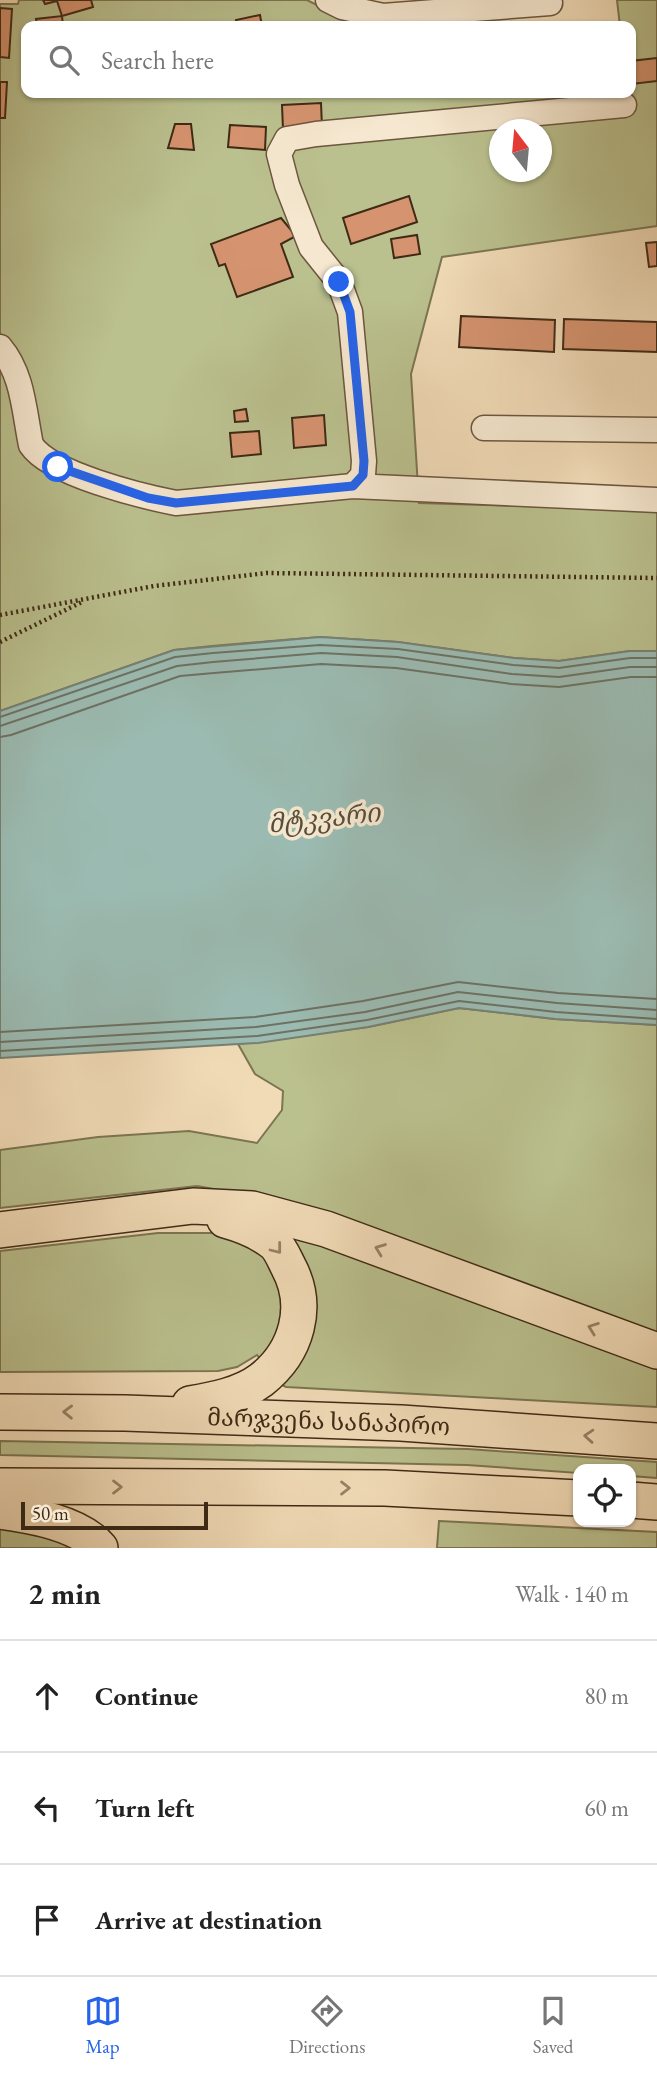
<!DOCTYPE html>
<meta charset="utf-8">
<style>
:root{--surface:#fff;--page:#f2f2f2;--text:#222;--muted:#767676;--line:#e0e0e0;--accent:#2563eb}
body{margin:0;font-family:"EB Garamond","Noto Serif Georgian",serif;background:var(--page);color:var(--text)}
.controls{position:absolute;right:21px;bottom:21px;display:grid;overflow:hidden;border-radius:14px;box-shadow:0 2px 5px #0004}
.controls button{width:63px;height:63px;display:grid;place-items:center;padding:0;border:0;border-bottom:2px solid var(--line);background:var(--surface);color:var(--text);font:35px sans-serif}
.compass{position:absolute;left:489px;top:119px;width:63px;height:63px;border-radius:50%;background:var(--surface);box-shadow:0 2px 5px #0004;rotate:344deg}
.scale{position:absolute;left:21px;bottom:18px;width:187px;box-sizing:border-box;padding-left:7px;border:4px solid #3f2a15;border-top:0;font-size:19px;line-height:24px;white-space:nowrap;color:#3f2a15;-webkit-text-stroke:5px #f6e8d0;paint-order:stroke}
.stop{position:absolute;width:21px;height:21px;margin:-16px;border:5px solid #2563eb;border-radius:50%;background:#fff}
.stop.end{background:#2563eb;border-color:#fff;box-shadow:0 2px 7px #0008}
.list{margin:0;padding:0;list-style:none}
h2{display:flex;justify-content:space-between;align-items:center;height:91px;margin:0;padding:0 28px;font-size:30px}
h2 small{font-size:23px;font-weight:400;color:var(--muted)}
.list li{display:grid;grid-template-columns:46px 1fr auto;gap:21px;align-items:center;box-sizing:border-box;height:112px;padding:0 28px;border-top:2px solid var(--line)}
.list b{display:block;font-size:26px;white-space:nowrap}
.list em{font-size:23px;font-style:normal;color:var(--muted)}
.icon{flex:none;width:38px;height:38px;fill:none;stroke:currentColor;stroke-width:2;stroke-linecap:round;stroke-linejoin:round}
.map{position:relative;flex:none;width:657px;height:1548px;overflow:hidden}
.search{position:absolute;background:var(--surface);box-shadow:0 2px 5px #0004;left:21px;right:21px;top:21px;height:77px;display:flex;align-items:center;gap:18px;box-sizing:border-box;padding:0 24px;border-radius:14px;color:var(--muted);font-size:26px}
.sheet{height:427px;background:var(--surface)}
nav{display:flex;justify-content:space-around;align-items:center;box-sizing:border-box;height:98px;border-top:2px solid var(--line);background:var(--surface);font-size:19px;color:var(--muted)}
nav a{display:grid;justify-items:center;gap:4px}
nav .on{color:var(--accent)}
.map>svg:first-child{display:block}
</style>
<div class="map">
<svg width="657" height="1548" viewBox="0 0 657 1548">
<rect width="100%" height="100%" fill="#f1dbb7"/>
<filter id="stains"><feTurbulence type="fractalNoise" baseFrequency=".00286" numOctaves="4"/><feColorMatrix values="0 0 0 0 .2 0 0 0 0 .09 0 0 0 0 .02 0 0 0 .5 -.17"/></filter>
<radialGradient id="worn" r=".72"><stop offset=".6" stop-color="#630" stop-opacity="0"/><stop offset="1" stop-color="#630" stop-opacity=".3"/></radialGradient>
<path fill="#bac08e" stroke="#7c7552" stroke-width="2" fill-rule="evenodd" d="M19,0h288l52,26h-333v67h605v-67h-11l-3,-26h40v226l-215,31 -31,117 8,129 238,7v141h-27l-71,10 -45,-3 -116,-16 -78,-5 -108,9 -38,4 -174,61v-707h18zM500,130h42v42h-42z
M459,1008l96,11 102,6v310l-399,-138 -61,-11 -197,22v-58l98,-13 91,-6 68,12 25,-33 1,-19 -28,-17 -17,-30 130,-17z
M280,1224l377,134v49l-371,-20 -8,-4 20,-20z
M158,1233h61l49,22 22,51 -27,57 -6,-8 -20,12 -19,4 -218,1v-121z
M0,1441l468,8 189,13v16l-26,-2v-7h-53v4l-111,-8 -467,-10z
M439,1521l218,11v16h-220z
M0,1526l93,22h-93z"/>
<path fill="#9bbbb2" stroke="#768173" stroke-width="2" d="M320,637l78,5 116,16 45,3 71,-10h27v374l-102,-6 -96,-11 -91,19 -110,16 -258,15v-347l174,-61z"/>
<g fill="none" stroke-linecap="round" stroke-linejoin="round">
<path stroke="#6d7264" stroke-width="2" d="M0,717l175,-60 38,-4 107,-8 78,4 115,16 46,3 71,-10h27
M0,726l177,-60 36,-4 108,-9 76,4 115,17 47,3 71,-10h27
M0,737l11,-2 169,-59 34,-3 107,-9 75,4 115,16 48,3 72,-10h26
M0,1032l255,-15 108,-16 95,-19 100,11 99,6
M0,1042l256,-15 109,-15 93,-20 99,11 100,7
M0,1051l257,-15 110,-16 92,-19 97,11 101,7"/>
</g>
<path fill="#d5936f" stroke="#3f2a15" stroke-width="2" d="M43,0h48l2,7 -31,9 -5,-15 -12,3z
M0,8l12,1 -3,49 -9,-1z
M260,15l2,11h-25l-1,-6z
M62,16l1,10h-26l-1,-7z
M657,58v23l-25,3 -1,-23z
M0,82h7l-2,36h-5z
M321,103l1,24 -39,2 -1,-24z
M175,124h16l3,26 -26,-2z
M230,125l36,2 -1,23 -37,-3z
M409,196l8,26 -66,22 -8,-26z
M281,218l15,18 -15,8 12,33 -56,20 -12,-33 -6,2 -8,-22z
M417,235l3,19 -26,4 -3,-19z
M657,242v24l-8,1 -3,-24z
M461,316l94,4 -1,32 -95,-5z
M564,319l93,3v30l-94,-3z
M246,409l2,12 -13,1 -1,-11z
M324,415l2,30 -32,3 -2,-30z
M259,431l2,23 -29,3 -2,-24z"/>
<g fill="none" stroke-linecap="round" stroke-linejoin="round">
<g stroke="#6c563e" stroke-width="27">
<path id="minor" d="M328,0l14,7 41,9 167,-13
M0,347c23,27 24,64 31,98 19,29 110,51 145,58l177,-17 10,-11 1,-14 -14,-149 -11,-30 -28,-35 -24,-62 -8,-31 8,-15 29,-5 308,-29
M484,428l173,2
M353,486l304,14"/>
</g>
<g stroke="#3f2a15" stroke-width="38">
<g id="highway">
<path d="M0,1230l193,-24 59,3 74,20 331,122"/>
<path d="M190,1404c23,-4 51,-9 71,-24 36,-28 49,-74 27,-114 -4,-8 -8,-18 -14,-23 -15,-12 -31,-18 -49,-23"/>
<path id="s1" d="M0,1412l125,1 276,10 256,18"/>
<path d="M0,1486l385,2 193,10"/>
<path d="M631,1500l26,2"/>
<path d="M0,1511c31,4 79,12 100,37"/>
</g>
</g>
<path stroke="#3f2a15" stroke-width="4.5" stroke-dasharray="2 3.5" stroke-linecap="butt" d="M0,615l154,-29 113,-13 390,5
M0,642l84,-41"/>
<use href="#minor" stroke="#f6e8d0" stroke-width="24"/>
<use href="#highway" stroke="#f1dbb7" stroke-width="35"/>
</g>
<defs><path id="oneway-chevron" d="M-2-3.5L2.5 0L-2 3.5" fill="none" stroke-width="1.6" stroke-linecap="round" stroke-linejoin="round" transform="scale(1.75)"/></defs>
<g stroke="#988266">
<use href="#oneway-chevron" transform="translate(277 1249) rotate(52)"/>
<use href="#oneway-chevron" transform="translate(380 1249) rotate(-159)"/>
<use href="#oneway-chevron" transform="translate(593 1328) rotate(-160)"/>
<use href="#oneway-chevron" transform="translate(68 1412) rotate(-179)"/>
<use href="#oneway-chevron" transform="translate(589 1436) rotate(-176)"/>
<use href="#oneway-chevron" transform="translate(117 1487)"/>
<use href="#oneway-chevron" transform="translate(345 1488)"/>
</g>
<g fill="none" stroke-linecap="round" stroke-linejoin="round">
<path stroke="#2563eb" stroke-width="9" d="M58,467l90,31 28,5 177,-17 10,-11 1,-14 -14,-149 -11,-30"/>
</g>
<g text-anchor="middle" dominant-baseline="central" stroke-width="7" stroke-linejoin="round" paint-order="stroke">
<g font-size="24" fill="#3f2a15" stroke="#f6e8d0">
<text stroke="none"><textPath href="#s1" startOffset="329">მარჯვენა სანაპირო</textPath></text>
</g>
<g font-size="26" font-style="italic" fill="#564e3c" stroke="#f6e8d0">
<text transform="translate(324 818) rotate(-6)">მტკვარი</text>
</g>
</g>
<rect width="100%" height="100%" filter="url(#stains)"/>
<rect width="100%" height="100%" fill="url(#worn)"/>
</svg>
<div class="controls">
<button><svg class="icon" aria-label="locate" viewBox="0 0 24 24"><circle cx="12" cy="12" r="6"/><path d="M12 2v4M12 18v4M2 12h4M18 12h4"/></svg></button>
</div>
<svg class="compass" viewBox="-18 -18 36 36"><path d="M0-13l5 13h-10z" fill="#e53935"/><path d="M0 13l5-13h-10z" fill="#767676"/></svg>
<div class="scale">50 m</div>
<div class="stop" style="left:58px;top:467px"></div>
<div class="stop end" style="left:339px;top:282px"></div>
<div class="search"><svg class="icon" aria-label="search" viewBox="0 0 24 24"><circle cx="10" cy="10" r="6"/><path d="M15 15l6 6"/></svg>Search here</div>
</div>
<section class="sheet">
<h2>2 min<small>Walk · 140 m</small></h2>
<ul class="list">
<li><svg class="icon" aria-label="ahead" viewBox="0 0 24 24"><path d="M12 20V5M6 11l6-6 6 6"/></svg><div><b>Continue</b></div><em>80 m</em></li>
<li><svg class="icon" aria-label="left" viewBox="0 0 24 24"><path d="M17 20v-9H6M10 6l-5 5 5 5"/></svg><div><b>Turn left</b></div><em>60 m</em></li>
<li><svg class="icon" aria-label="arrive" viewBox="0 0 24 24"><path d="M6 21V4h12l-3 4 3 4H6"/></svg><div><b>Arrive at destination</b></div></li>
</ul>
</section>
<nav>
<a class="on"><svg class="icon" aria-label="map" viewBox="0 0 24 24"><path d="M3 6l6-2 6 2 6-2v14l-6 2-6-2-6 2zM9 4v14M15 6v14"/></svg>Map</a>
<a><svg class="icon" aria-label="directions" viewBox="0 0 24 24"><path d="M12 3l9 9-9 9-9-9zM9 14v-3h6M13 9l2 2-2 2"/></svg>Directions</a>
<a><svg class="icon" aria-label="saved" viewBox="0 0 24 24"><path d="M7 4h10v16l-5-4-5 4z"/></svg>Saved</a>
</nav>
